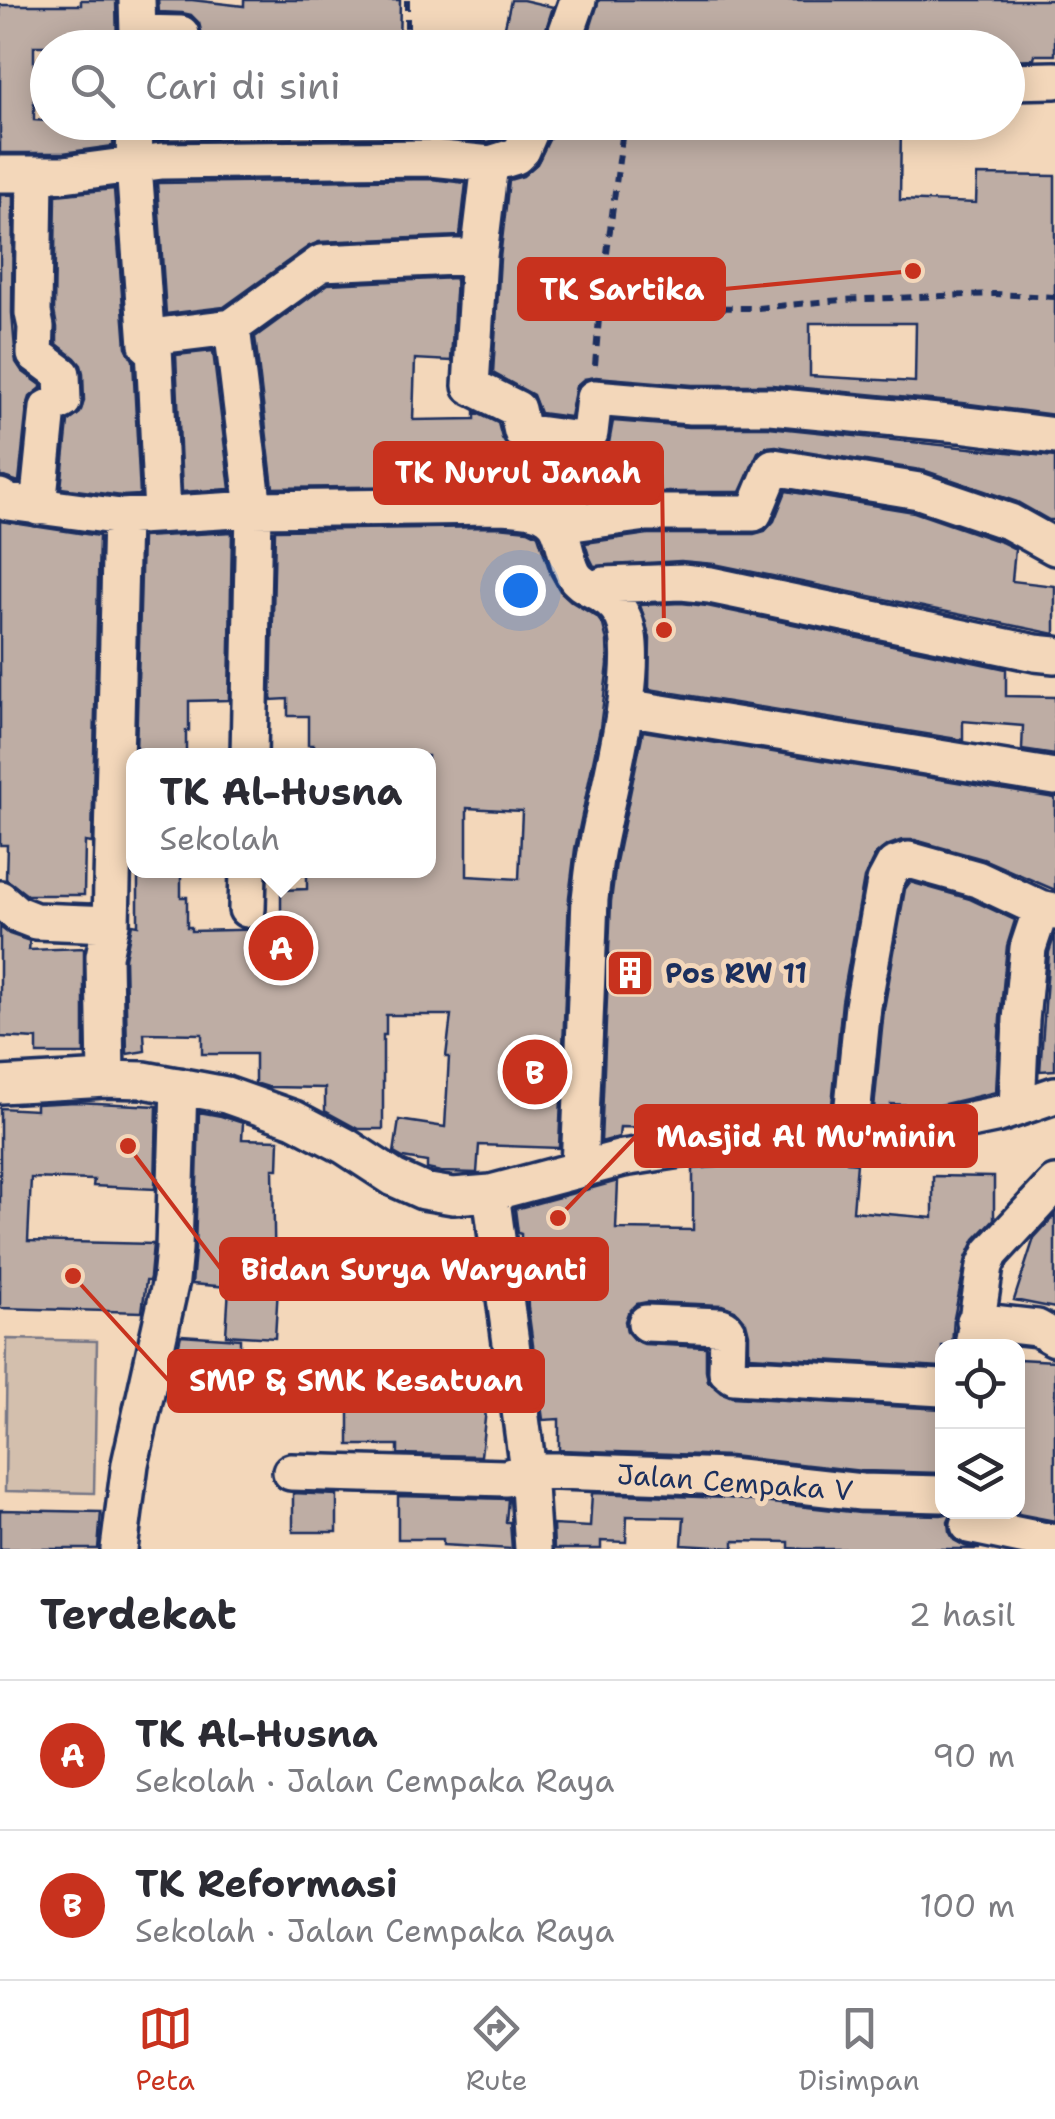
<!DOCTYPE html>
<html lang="id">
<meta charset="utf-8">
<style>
:root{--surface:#fff;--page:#f7f7f7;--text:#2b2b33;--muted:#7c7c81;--line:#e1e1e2;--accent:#c8321e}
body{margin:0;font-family:"Shantell Sans",sans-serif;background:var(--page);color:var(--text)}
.controls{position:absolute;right:30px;bottom:30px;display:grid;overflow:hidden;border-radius:20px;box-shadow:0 5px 25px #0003}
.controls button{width:90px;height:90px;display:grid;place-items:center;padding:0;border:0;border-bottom:2px solid var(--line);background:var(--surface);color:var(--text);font:50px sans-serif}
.you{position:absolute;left:520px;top:590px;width:35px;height:35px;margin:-25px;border:8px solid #fff;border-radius:50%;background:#1a73e8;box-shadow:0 0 0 15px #1a73e833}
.badge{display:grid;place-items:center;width:65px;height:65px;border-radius:50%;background:var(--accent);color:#fff;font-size:32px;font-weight:700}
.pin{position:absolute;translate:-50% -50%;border:5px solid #fff;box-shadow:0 2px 10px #0006}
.popup{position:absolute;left:126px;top:748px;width:310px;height:130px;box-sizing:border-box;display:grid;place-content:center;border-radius:20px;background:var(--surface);filter:drop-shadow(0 2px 8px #0005);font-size:32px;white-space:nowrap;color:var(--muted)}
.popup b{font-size:38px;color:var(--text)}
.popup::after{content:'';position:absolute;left:50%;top:100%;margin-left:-20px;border:20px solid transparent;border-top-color:var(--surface)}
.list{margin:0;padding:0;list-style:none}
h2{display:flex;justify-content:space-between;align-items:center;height:130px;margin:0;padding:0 40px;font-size:42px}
h2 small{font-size:32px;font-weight:400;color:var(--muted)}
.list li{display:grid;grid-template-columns:65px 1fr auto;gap:30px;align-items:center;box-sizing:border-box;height:150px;padding:0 40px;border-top:2px solid var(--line)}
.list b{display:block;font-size:38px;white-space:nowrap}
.list p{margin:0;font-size:32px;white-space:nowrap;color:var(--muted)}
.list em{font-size:32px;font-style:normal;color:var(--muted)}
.icon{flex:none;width:55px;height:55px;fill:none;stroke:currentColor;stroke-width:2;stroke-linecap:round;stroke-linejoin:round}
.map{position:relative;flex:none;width:1055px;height:1549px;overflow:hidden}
.search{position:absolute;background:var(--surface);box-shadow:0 5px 25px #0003;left:30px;right:30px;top:30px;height:110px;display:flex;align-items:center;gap:25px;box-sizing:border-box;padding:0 35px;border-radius:55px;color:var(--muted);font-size:38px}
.sheet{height:430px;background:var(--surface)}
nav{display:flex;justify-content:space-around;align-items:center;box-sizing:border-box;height:140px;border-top:2px solid var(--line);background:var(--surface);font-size:28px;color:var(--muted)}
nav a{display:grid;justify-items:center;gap:5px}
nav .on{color:var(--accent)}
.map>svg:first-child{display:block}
</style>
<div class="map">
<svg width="1055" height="1549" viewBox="0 0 1055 1549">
<rect width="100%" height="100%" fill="#f3d7ba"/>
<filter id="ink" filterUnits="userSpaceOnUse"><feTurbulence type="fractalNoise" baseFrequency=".01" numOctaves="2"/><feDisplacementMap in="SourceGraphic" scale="20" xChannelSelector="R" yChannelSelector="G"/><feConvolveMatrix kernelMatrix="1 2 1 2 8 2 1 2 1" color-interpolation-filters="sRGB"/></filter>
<g filter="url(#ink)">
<path fill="#d3bfad" stroke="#777786" stroke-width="2.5" d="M7,1339l90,2 -3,152 -89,-2z"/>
<path fill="#beada4" stroke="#1b2f5e" stroke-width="2.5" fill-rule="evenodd" d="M81,0h35l1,46h-83v74l14,1v1h66l-1,24 -50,7h-63v-148h81z
M158,0h34l52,6v-6h156l-1,48h-202l5,-13 -3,-12 -8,-8 -9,-2 -23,-1z
M511,0h12l30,7 -13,41h-40z
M599,0h456v55h-20l-1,4 -26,1v-12h-424z
M156,122h355l-7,15 -16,5 -56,-5 -276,3z
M555,122h247l-1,7 65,3 1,-10h34l-1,78 76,3 1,-28 78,1v239l-93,-12 -190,-18h-80l-96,-8 -12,2 -8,7 -6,31 -30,-4 -7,-18 -40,-22 7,-115 9,-78 14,-4 14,-12 17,-34zM810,323h106l-1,59 -105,-6z
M431,179l35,4 -6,53 -141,6 -10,4 -85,61 -58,7 -9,-131z
M114,189l12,158 7,13 7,135 -18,1 -61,-8 7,-66 12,-9 4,-12 -1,-28 -2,-8 -6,-7 -18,-14v-17l-3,-16 2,-116z
M0,195h13l-1,118 4,49 6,9 19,14v3l-11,9 -3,9 -8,76 -19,-6z
M456,278l-5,83 -36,-2 -2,61 62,-1v-7l23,11 4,15 6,10 11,5 37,5 -6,35 -23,-6 -29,-2 -225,3 -18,-151 73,-53z
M213,351l17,138 -48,3 -6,-137z
M613,421l76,6h80l286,30v63h-6l-32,-18 -91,-31 -150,-25 -10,1 -8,5 -18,40h-93l-55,7 8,-47 9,-9z
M786,491l128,21 87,30 14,7 -3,32 43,5v48l-341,-70 -33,-3 -87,5 -5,-10 -4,-13 63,-9h106l11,-3 9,-10z
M0,521l99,15 -7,307 -7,-1 -1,53h-57l-21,-16 1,-34h-7z
M498,527l30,3 10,5 13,40 9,16 12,11 25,15 6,8 4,16 1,24 -8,63 -25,121 -6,48 -10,251 -80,-3 -2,28 -36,-1 -14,-3v-7l-24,-4 -9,-5 5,-33 46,7 4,-70h-3l5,-42h-65v20h-3v94h-25l-33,-18v-23l-57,-1 -13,-4v-29h-53v-20l-58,-1 1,18 -18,3 -2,-96 7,-34 6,1v-55h43v27h6v30h4v4l90,-2v-39l26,-1v-19h121v-114h-115l1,-11h-6v-29h-20v-17l-17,1 4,-170zM467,808l55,3 -3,68 -52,-3z
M232,532l-3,168 -40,1v30h-3v24l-50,-3 6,-215z
M681,603l26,3 299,63v27l49,1v58l-33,-5 1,-24 -60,-5v19l-314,-51 1,-51 -10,-33z
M643,731l412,67v92l-72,-31 -68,-19h-13l-16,6 -11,9 -11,23 -22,124 -11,113 -155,13 -56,-1 -1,10 -18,5 10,-241 5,-39z
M910,882l60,17 45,21 -8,26 -7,73 -4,73 -60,14 -45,-2v4h-17l10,-99 21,-120z
M0,927l9,7 21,7 -1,9 55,-2v106h-47v-15l-37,-2z
M1055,934v136l-15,1 9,-119z
M76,1102l81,4 -2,83 -62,-3 1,-6 -63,-2 -3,63 125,3 -3,33 -1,4h-3l-4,31 -142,-4v-200l36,2v-6z
M199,1112l22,4 22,7 -1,16 37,1 -1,29h-5l2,118h3l-3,51 -49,-3 3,-48 -37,-3 3,-34z
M847,1156v6l10,1 -4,48 80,7v-42l61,1v42l-19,20 -9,19 -12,60 -2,28h-10v21l-193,-11v-22l-3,-12 -11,-12 -13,-5 -75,-3 -10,2 -9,9 -3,8 2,11 7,8 10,4 62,3v23l2,11 14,12 10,4 210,12v64l-80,-2 -132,-15 -171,-6v-31l-16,1 -15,-112 -2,-48h-5v-26l-3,-1 -3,-24 103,-28 -2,48 77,1v-61z
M1055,1215v93l-41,-8 20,-62z
M181,1335l59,4v40l-68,-4z
M1018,1359l37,2v160l-47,-9h10z
M349,1373h38v17l100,10 -6,56 -83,-2v-9h-49z
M293,1493l44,2v37h-44z
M592,1493l135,5 133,15 81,2 11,-2 -4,9 1,9 5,9 11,6 15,3h-176l-15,-1v-6l-55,-1v7l-52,-3 2,-28 -57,-1 -1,26 -25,-1v8h-47l-1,-24 37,2z
M398,1496l110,3 -2,23h4l2,27 -69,-4v-6h-45z
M0,1510l101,2 -3,37h-98z"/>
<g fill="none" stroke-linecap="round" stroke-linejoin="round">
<g stroke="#1b2f5e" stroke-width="42">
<path id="minor" d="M137,0l1,33
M138,48v-15l43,1
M561,48l17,-48
M1008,81l47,-1
M135,122l-1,43 13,180 7,2 8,167
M0,174h64l98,-13 270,-3 58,6 26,-8 6,-6 12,-28
M35,174l-2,139 3,14 -1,27 27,20 1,27 -15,7 -10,99
M479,256l-8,130 46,23 5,23 58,8
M232,327l22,182 -5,247
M154,347l4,-11 74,-9 89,-64 158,-7 11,-92
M0,497l8,5 113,15 133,-8 244,-3c20,1 52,0 61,23 6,14 7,30 14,44 9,19 37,16 50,44 22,46 -18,182 -27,236 -3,15 -4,30 -6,46l-11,270
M558,525l11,-18 11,-67 10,-7 4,-35 97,8h79l189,18 96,12
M558,525l89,-12h107l19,-46 146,24 91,31 45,25
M594,590l10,-5 78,-3 28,3 325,68 20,2
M625,707l430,70
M0,899l17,15 18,7 76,3
M247,909l1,-39
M106,1079l-2,-123 7,-32 10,-407
M0,1085l106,-6 38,1 82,15 68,24 51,27 49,32 29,13 30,5 38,-3 132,-35 77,-12 232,-18 67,-14 56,-19
M1017,1107l4,-87 7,-72 13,-39
M850,1135l13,-129 22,-124 9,-17 15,-5 68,19 64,30 14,3
M491,1193l37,277 5,79
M975,1321l62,7 18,10
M646,1323l75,3 4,2 3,5 -1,38 7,5 208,12
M973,1346l12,-80 6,-13 64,-69
M291,1472l215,6 22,-8 201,7 132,15 81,2
M969,1525l86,18
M119,1549l11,-85 41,-184 3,-31 5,-163"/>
</g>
<path stroke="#1b2f5e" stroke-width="6" stroke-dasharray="10 8" stroke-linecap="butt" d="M407,0v48
M600,307l24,-185
M595,365l5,-58 157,1 84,-8 153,-6 61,3"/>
<use href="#minor" stroke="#f3d7ba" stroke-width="35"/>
</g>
</g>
<defs>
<g id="building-square" transform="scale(2.5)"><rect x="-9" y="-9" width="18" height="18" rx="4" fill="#c8321e" stroke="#f3d7ba"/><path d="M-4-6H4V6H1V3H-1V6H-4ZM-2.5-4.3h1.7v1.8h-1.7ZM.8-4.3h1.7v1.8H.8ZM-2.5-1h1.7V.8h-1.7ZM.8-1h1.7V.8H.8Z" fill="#fff"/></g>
</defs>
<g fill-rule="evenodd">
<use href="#building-square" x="630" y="973"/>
</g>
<g text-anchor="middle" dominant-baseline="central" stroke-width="10" stroke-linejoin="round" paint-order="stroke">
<g font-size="28" font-weight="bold" fill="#1b2f5e" stroke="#f3d7ba" text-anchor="start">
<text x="665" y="973">Pos RW 11</text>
</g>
<g font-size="28" fill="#1b2f5e" stroke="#f3d7ba">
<text transform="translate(735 1482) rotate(4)">Jalan Cempaka V</text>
</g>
</g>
<path fill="none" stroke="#c8321e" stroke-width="4" d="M913 271L724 289M664 630L662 473M558 1218L636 1136M128 1146L221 1269M73 1276L169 1381"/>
<g fill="#c8321e" stroke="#f3d7ba" stroke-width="4">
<circle cx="913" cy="271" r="10"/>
<circle cx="664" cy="630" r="10"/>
<circle cx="558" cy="1218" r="10"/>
<circle cx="128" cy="1146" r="10"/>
<circle cx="73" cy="1276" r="10"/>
</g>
<g fill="#c8321e" stroke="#c8321e" stroke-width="4">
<rect x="519" y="259" width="205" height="60" rx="10"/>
<rect x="375" y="443" width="287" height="60" rx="10"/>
<rect x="636" y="1106" width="340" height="60" rx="10"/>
<rect x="221" y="1239" width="386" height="60" rx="10"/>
<rect x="169" y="1351" width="374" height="60" rx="10"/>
</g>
<g font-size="30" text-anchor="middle" font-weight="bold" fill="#fff">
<text x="622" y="300">TK Sartika</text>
<text x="518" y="483">TK Nurul Janah</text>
<text x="806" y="1147">Masjid Al Mu'minin</text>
<text x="414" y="1280">Bidan Surya Waryanti</text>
<text x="356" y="1391">SMP &amp; SMK Kesatuan</text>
</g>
</svg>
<div class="controls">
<button><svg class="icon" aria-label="locate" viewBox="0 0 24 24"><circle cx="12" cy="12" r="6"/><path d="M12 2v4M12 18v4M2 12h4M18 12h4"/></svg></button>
<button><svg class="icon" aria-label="layers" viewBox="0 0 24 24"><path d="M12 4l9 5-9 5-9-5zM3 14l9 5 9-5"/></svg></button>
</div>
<div class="you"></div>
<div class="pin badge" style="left:281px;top:948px">A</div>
<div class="popup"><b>TK Al-Husna</b>Sekolah</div>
<div class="pin badge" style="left:535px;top:1072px">B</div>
<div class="search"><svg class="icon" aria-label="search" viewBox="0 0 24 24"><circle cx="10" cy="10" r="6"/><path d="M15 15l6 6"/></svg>Cari di sini</div>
</div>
<section class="sheet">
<h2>Terdekat<small>2 hasil</small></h2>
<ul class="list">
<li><span class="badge">A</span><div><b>TK Al-Husna</b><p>Sekolah · Jalan Cempaka Raya</p></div><em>90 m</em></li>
<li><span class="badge">B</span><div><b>TK Reformasi</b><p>Sekolah · Jalan Cempaka Raya</p></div><em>100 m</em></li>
</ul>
</section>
<nav>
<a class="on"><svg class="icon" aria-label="map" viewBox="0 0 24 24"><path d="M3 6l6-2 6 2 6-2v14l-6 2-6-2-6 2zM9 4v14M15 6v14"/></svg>Peta</a>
<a><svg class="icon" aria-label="directions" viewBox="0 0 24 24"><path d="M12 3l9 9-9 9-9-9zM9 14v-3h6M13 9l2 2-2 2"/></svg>Rute</a>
<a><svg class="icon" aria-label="saved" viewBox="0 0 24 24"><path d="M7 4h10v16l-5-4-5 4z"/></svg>Disimpan</a>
</nav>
